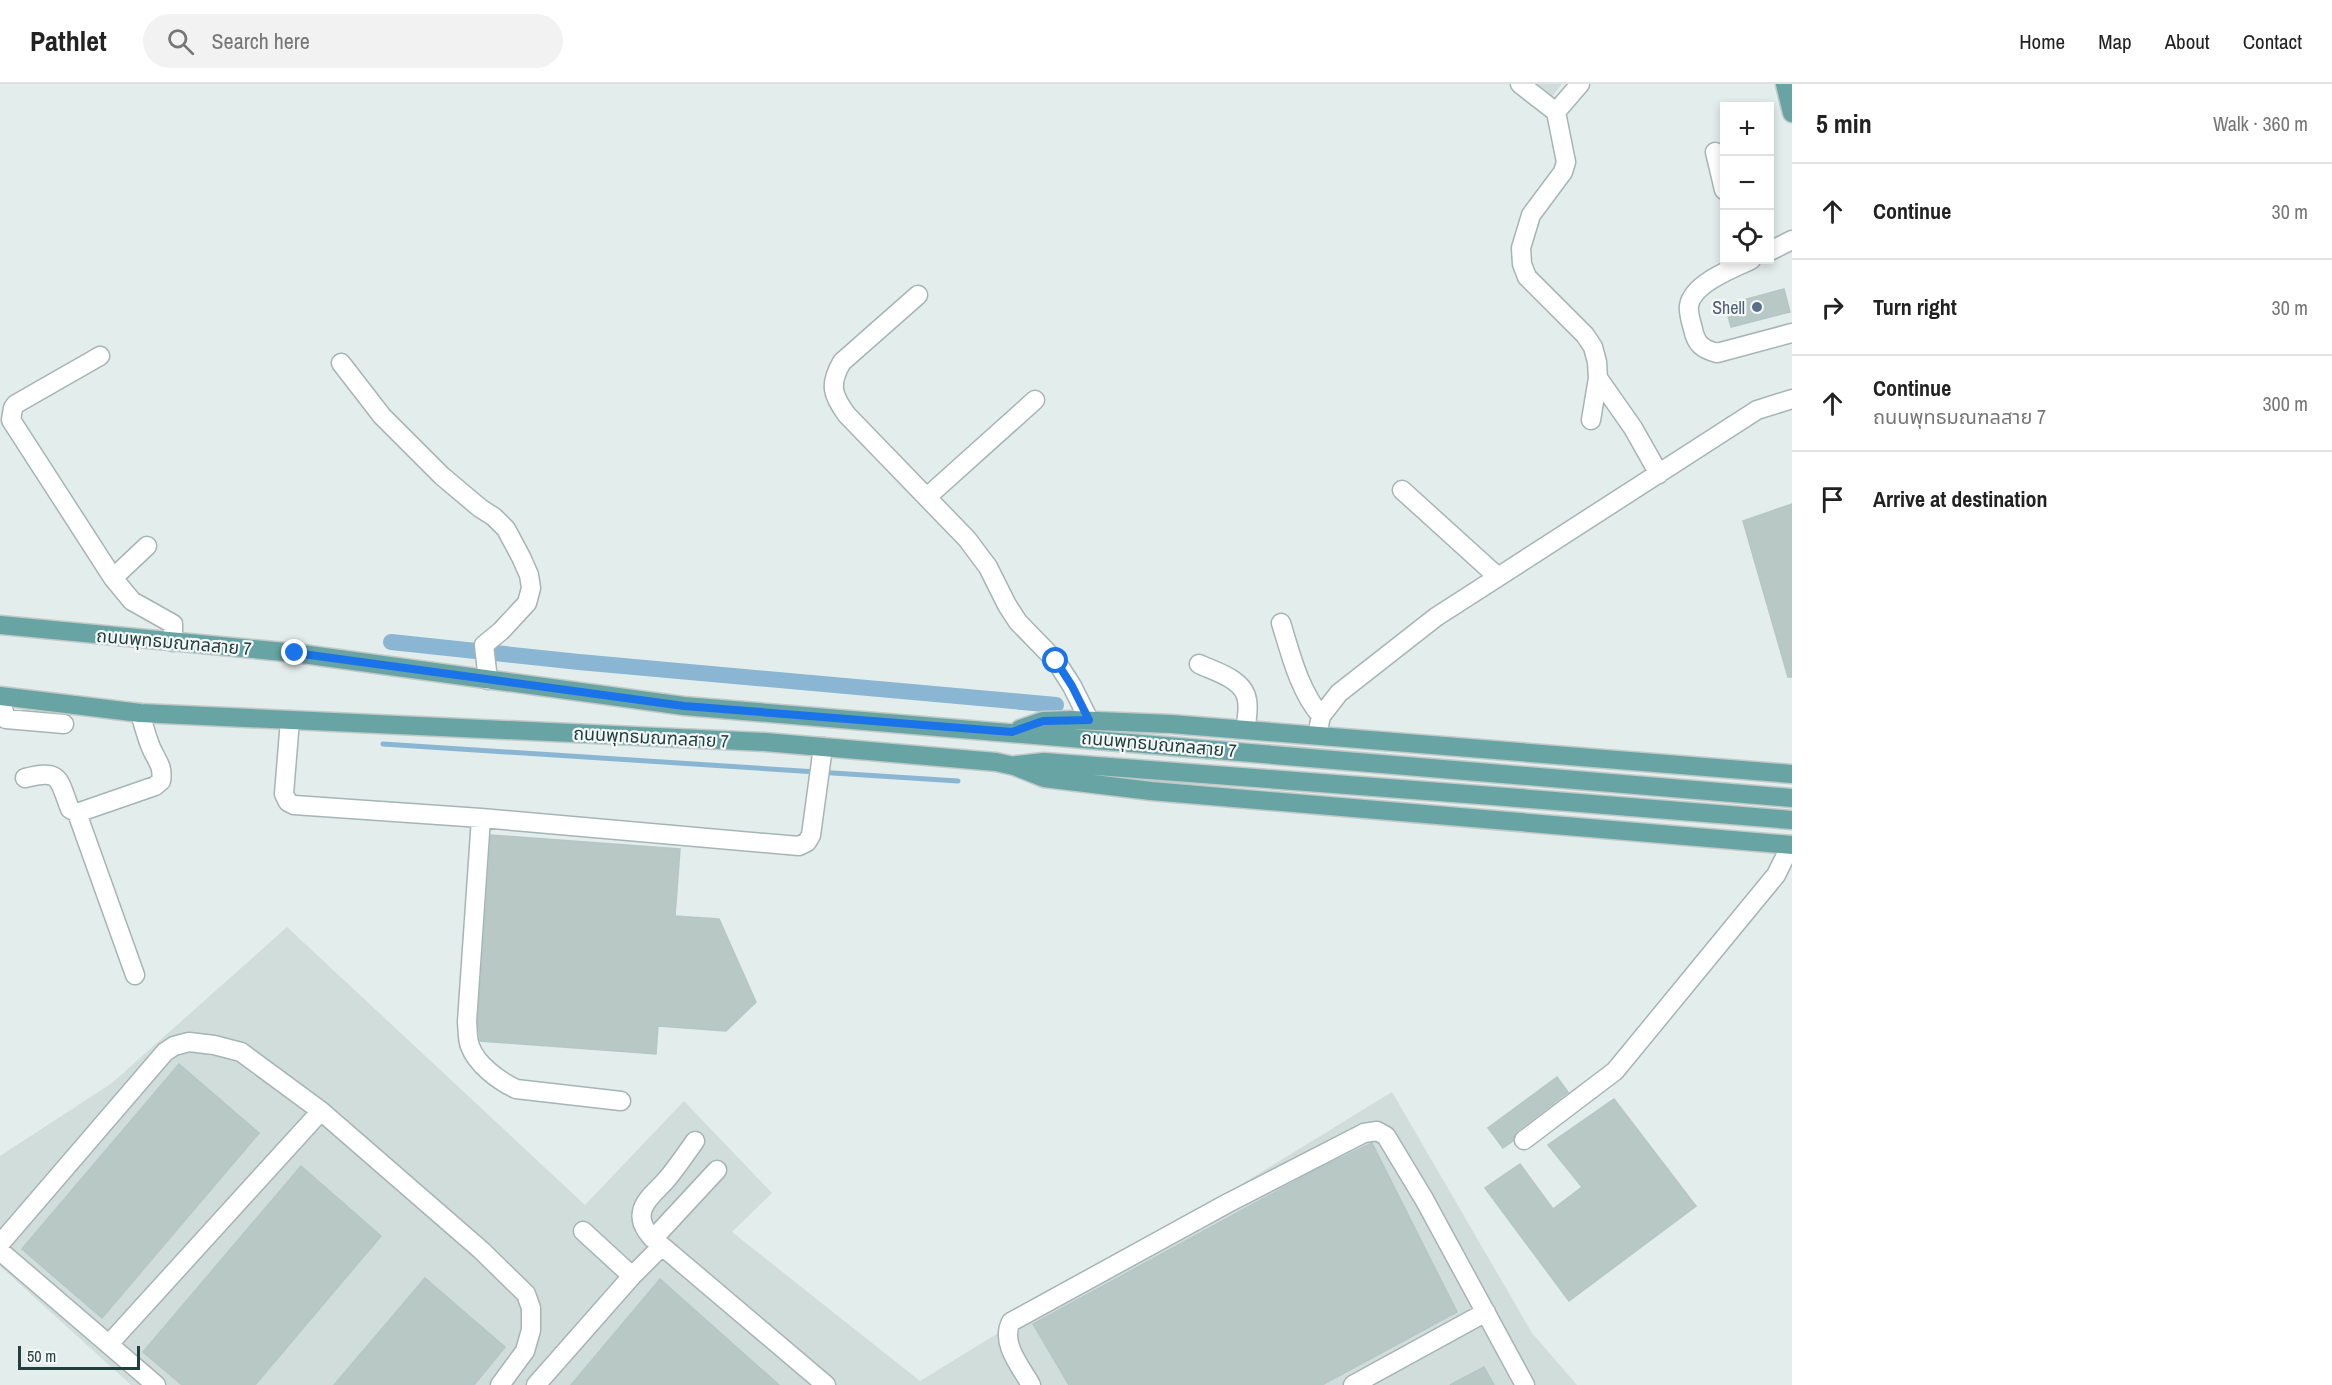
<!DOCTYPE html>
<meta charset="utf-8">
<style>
:root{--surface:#fff;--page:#f2f2f2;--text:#222;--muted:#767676;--line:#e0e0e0}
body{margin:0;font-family:"Archivo Narrow","Noto Sans Thai",sans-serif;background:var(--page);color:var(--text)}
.controls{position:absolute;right:18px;top:18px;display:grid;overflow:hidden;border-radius:0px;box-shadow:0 3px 9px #0003}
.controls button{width:54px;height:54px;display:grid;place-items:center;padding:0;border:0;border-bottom:2px solid var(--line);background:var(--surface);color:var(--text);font:30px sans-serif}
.scale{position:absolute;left:18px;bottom:15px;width:122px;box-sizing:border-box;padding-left:6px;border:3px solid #223f3e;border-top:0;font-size:16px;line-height:21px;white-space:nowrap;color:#223f3e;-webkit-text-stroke:4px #f4f9f8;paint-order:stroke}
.stop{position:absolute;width:18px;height:18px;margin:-14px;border:4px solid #1a73e8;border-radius:50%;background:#fff}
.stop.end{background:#1a73e8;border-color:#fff;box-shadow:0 2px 6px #0008}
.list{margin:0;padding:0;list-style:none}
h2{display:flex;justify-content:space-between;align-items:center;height:78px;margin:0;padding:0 24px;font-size:26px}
h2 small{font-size:20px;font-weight:400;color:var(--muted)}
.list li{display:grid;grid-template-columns:39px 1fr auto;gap:18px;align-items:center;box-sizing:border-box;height:96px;padding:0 24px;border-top:2px solid var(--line)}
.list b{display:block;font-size:22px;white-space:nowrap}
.list p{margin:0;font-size:20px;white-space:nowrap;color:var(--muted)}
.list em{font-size:20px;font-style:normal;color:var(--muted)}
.icon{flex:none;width:33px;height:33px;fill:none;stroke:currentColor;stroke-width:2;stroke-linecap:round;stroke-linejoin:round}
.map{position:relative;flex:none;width:1792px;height:1301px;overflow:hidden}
header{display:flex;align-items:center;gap:36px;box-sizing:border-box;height:84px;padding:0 30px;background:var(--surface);border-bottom:2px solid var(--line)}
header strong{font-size:28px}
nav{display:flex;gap:33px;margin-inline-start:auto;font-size:21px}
.search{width:420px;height:54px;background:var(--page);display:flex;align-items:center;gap:15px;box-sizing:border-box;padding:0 21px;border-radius:33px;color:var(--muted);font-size:22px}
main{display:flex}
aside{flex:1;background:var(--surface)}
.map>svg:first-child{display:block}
</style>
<header>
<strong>Pathlet</strong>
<div class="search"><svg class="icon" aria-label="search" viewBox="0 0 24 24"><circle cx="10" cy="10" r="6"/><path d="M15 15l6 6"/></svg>Search here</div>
<nav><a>Home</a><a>Map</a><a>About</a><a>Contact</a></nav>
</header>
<main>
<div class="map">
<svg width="1792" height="1301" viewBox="0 0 1792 1301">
<rect width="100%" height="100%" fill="#e3edeb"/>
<path fill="#d1dddb" d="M1532,0h30l-12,15z
M287,843l298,278 99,-104 88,92 -40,39 188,149 472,-289 140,241 45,52h-1446l-131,-119v-110l112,-73z"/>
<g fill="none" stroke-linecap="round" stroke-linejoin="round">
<path stroke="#8ab6d3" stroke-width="5" d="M383,660l575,37"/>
<path stroke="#8ab6d3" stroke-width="16" d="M391,558l188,20 477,43"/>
</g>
<path fill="#b8c8c5" stroke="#b5c7c4" stroke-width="1.5" d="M1784,205l6,23 -59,15 -6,-22z
M1792,420v173h-4l-45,-156z
M491,751l189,14 -5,67 44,3 37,83 -30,29 -68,-5 -2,28 -176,-13 -2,-19z
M179,980l80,69 -157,185 -80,-69z
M1557,993l11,15 -51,39 -4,10 -10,7 -15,-20z
M1614,1015l82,107 -127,95 -84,-113 35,-24 33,45 29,-22 -34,-42z
M1372,1059l85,169 -135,73h-253l-36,-61 283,-154z
M301,1082l80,70 -126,149h-73l-39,-33z
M425,1194l80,69 -31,38h-140z
M660,1195l119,106h-208z
M1484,1283l10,18h-44z"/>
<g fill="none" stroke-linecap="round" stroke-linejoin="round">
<g stroke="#a5b5b4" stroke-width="21">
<path id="minor" d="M1520,0l36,28 24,-28
M1556,28l10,50 -3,10 -32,43 -10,33 1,16 5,13 58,58 8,12 4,15 1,16 -7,42
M1715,68l9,38
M1770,167l22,-11
M1751,176c-18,8 -59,24 -62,46 -1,6 2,16 4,23 3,15 9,20 24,24l75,-20
M918,211l-76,67c-13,22 -10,33 5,53l120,124 21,28 19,38 11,17 38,39 16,25 17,34
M100,272l-84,48 -3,4 -2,12 102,158 19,23 41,23v18
M341,279l41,53 60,60 38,32 14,9 12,12 15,28 8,18 2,13 -4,15 -26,28 -17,14 4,35
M1598,294l35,50 26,46
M1402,406l96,87
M927,413l108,-97
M113,494l34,-32
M1281,539c10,32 18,67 40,93
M1199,580c17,8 45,15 48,36 2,9 -1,20 -1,29
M0,614l6,21 58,5
M290,636l-6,74 4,8 6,3 187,13 -14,204c1,8 0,17 3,24 6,18 29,35 46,43l105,12
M1317,651l4,-19 18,-23 97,-76 321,-207 35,-11
M25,694c36,-9 33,0 45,31l7,4 78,-27 6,-5c3,-16 -6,-22 -11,-36 -4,-10 -7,-22 -10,-32
M77,729l58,162
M481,734l318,28 8,-4 4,-7 12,-88
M1524,1056l91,-69 161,-196 15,-30
M583,1147l49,45
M653,1155l64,-69
M0,1160l165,-192 9,-6 15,-4 25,3 27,7 80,59 160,139 45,44 5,14v22l-6,21 -25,34
M662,1162c-10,-7 -23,-20 -20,-34 2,-13 18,-24 25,-33 10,-12 19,-25 28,-38
M0,1167l156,134
M109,1260l212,-233
M536,1301l96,-109 30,-30 164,139
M1031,1301c-10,-18 -31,-42 -20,-63l217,-119 136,-70 13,-2 9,5 38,63 101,186
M1353,1301l133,-73"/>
</g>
<g stroke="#c1c9c9" stroke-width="21">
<path id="major" d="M1785,0l7,29
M0,541l295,28 389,53 1108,92
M0,612l140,17 625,29 231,20 18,4 30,12 107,13 641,54
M1020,645l23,-8 29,-1 99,4 621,50
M1016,681l28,-3 449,34 299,24"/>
</g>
<use href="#minor" stroke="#fff" stroke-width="18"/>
<use href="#major" stroke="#67a4a3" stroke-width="18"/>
</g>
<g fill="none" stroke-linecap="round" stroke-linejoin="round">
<path stroke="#1a73e8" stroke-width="8" d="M295,569l389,53 328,26 31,-11 46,-1 -17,-34 -16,-25"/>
</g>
<circle fill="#5c6f8a" stroke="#f4f9f8" stroke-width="2" cx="1757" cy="223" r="6"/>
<g text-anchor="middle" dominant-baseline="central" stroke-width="4.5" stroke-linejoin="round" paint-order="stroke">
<g font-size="18" fill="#4e5e75" stroke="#f4f9f8" text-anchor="end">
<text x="1745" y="223">Shell</text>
</g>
<g font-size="18" fill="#223f3e" stroke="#f4f9f8">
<text transform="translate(174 558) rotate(5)">ถนนพุทธมณฑลสาย 7</text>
<text transform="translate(651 653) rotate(3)">ถนนพุทธมณฑลสาย 7</text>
<text transform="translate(1159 660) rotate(5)">ถนนพุทธมณฑลสาย 7</text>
</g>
</g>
</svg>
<div class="controls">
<button>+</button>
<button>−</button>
<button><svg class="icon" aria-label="locate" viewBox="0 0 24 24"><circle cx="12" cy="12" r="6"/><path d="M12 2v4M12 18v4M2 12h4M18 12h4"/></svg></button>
</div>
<div class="scale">50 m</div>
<div class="stop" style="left:1056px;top:577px"></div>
<div class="stop end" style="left:295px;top:569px"></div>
</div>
<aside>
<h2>5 min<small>Walk · 360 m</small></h2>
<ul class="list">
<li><svg class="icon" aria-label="ahead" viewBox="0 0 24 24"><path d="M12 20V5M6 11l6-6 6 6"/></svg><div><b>Continue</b></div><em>30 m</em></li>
<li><svg class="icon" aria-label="right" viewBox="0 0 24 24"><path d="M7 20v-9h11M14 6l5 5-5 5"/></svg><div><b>Turn right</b></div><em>30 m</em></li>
<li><svg class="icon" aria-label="ahead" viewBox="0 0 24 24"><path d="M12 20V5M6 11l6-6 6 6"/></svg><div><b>Continue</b><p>ถนนพุทธมณฑลสาย 7</p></div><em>300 m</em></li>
<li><svg class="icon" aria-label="arrive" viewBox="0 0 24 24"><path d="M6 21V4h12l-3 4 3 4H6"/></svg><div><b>Arrive at destination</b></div></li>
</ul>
</aside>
</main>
